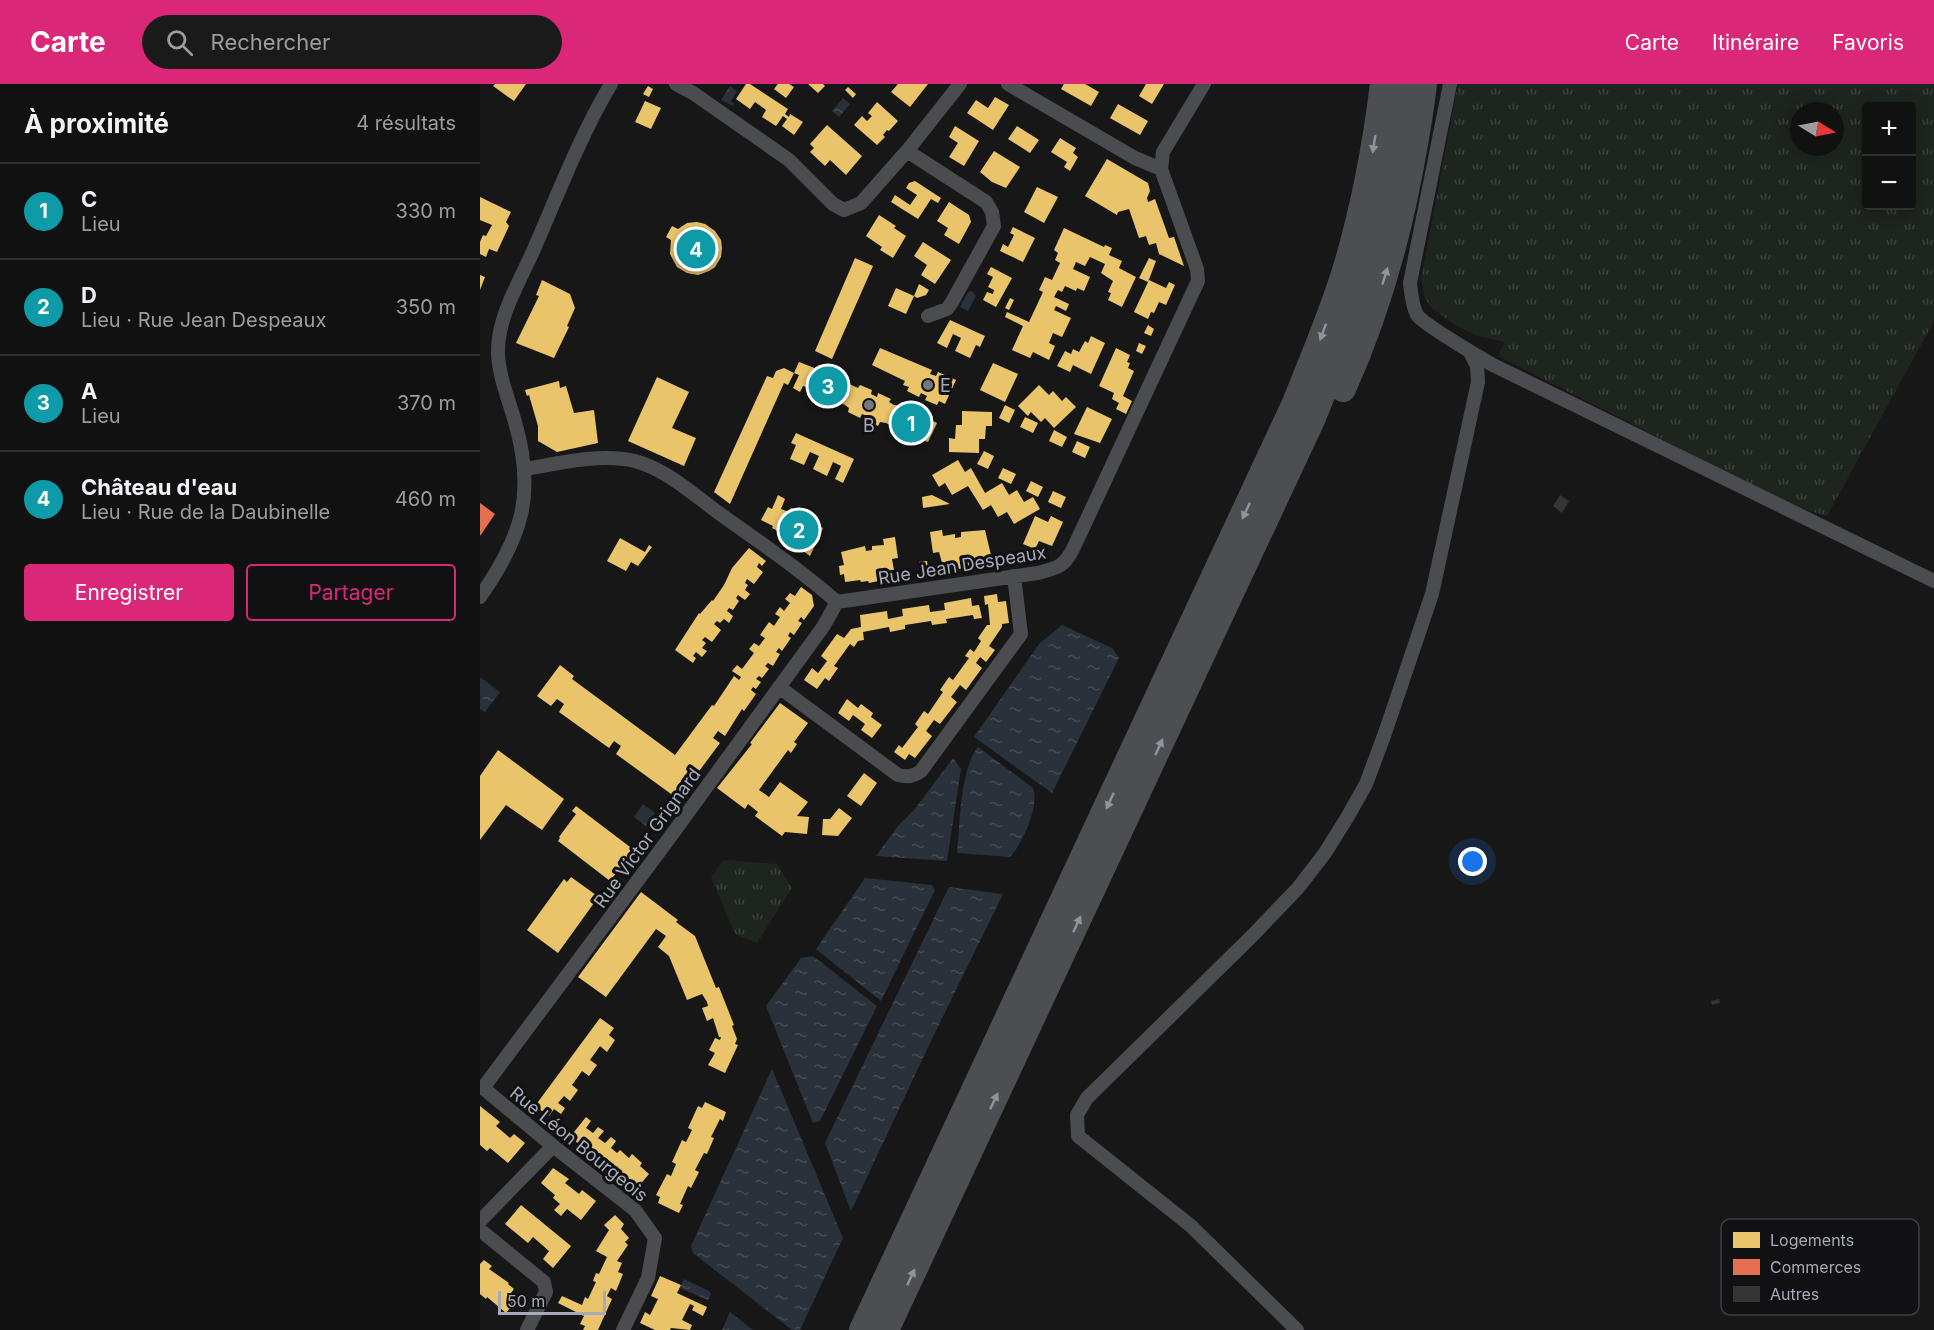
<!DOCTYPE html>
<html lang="fr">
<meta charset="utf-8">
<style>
:root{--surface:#111;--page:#1a1a1a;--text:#f1f3f6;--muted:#9c9d9f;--line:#303131;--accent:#db2777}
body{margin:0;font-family:Inter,sans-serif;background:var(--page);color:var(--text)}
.controls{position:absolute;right:18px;top:18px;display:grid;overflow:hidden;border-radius:6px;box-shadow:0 3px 15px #0003}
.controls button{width:54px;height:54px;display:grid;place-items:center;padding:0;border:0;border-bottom:2px solid var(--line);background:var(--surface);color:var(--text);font:30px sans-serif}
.compass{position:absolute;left:1310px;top:18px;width:54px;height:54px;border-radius:50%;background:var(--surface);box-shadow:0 3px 15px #0003;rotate:100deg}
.scale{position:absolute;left:18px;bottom:15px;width:108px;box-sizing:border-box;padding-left:6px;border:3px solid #a7abb9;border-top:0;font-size:16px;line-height:21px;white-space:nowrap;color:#a7abb9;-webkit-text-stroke:4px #111113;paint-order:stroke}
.you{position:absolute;left:993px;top:778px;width:21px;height:21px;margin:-15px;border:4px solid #fff;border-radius:50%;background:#1a73e8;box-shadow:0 0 0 9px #1a73e833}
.badge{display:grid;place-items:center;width:39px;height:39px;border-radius:50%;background:var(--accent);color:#fff;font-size:20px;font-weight:700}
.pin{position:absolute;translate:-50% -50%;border:3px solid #fff;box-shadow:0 2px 6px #0006}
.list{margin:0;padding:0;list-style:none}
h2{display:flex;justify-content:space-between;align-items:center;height:78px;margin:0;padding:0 24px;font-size:26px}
h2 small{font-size:20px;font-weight:400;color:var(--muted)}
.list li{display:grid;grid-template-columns:39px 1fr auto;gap:18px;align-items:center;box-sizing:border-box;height:96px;padding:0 24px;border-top:2px solid var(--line)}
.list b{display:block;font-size:22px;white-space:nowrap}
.list p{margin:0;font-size:20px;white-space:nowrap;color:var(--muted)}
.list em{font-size:20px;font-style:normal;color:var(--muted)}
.actions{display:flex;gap:12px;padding:18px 24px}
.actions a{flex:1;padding:14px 0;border:2px solid var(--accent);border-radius:6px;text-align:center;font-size:21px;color:var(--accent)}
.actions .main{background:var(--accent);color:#fff}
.icon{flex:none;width:33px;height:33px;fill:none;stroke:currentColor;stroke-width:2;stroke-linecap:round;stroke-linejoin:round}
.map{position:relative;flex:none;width:1454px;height:1246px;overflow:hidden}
header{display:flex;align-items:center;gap:36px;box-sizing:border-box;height:84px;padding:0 30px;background:var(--accent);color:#fff}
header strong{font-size:28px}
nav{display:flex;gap:33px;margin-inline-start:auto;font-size:21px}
.search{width:420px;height:54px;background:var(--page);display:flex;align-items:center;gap:15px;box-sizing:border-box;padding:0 21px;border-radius:33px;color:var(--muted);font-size:22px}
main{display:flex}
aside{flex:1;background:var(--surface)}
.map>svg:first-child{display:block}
</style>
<header>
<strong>Carte</strong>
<div class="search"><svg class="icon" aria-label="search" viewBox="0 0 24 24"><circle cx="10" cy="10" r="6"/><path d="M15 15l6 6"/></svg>Rechercher</div>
<nav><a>Carte</a><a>Itinéraire</a><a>Favoris</a></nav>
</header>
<main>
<aside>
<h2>À proximité<small>4 résultats</small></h2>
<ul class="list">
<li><span class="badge" style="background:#0f9aa8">1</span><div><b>C</b><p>Lieu</p></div><em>330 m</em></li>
<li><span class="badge" style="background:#0f9aa8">2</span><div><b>D</b><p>Lieu · Rue Jean Despeaux</p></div><em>350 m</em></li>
<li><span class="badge" style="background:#0f9aa8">3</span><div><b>A</b><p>Lieu</p></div><em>370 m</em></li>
<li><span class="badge" style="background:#0f9aa8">4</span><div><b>Château d'eau</b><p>Lieu · Rue de la Daubinelle</p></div><em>460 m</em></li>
</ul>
<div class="actions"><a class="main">Enregistrer</a><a>Partager</a></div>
</aside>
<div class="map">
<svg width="1454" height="1246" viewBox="0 0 1454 1246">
<defs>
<pattern id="grass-tufts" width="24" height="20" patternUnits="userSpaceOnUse" patternTransform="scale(1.5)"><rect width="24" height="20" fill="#1d251e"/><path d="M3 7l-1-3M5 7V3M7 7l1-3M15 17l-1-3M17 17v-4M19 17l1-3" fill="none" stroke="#3b423d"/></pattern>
<pattern id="water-ripples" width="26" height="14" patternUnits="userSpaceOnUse" patternTransform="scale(1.5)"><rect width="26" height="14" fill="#29313a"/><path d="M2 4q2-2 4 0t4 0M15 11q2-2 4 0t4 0" fill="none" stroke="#454c54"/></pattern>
</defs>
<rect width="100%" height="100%" fill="#171717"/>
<path fill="url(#grass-tufts)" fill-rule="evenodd" d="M978,0h476v237l-107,195 -33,-10 -296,-150 7,-14 -28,-6 -22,-11 -22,-16 -8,-10 -4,-20zM1386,22h46v100h-46zM1319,27h36v36h-36z
M244,776l53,4 15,24 -35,55 -22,-9 -24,-57z"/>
<path fill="url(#water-ripples)" d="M250,2l7,5 -6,10 3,3 -1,2 -12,-6z
M363,14l7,6 -11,13 -7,-6z
M492,207l4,5 -8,15 -8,-4 8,-15z
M582,541l50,23 7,10 -67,135 -78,-56 65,-93z
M0,593l20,15 -15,20 -5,-3z
M498,663l55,41c7,17 -11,57 -23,69l-53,-4c3,-29 3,-84 21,-106z
M473,674l8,11 -14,92 -71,-5 22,-30 16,-16z
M163,720l12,9 -9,13 -12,-9z
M385,794l67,7 3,5 -54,111 -65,-52z
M469,803l54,7 -73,149 -79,168 -26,-68z
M333,872l64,50 -57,115 -7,2 -47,-117 35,-48z
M292,985l71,169 -43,92h-8l-99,-77 -2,-7z
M204,1195l25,12 2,3 -3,6 -28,-12z
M250,1228l23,18h-31z"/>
<path fill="#e9c46a" d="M15,0h31l-12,17 -21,-15z
M266,0h4l38,25 -3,5 4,3 1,-3 13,8 -9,13 -12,-9 5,-7 -4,-3 -7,10 -14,-9 4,-7 -11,-8 -5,7 -14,-10z
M298,0h11l5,3 -8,11 -12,-9z
M328,0h15l2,2 -7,7z
M418,0h30l-18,23 -19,-15z
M584,0h21l14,8 -8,14 -30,-17z
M666,0h18l-12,20 -13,-8z
M168,2l5,3 -4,8 -6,-3z
M368,3l8,7 -3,4 -8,-8z
M515,13l14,8 -16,25 -26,-17 9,-13 12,8z
M165,17l16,7 -10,21 -16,-7z
M397,18l21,19 -9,10 -2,-1 -4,5 2,2 -8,8 -23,-20 8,-9 5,5 5,-5 -4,-3z
M638,20l30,17 -8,14 -30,-17z
M347,41l35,31 -16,19 -16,-15 -5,6 -15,-14 4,-4 -4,-4z
M475,42l24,15 -15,25 -15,-9 9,-14 -9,-6z
M537,42l22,14 -9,13 -22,-14z
M580,54l16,10 -3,5 5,4 -8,14 -6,-4 3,-5 -16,-10z
M514,67l26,16 -14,21 -14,-6 -12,-10z
M627,75l41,24 2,8 -3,7 1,4 7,-3 14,39 5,-1 10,29 -25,-12 -3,-11 -7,2 -3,-9 -7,2 -10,-29 -11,3 -1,3 -32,-19z
M435,97l26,17 -3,5 -7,-4 -13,20 -27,-17 4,-7 15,10 7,-10 -11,-7 3,-5z
M557,103l21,10 -14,26 -20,-11z
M0,113l31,15 -5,10 3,4 -12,26 -8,-3 -3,8 -6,-3v-12l3,-7 3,1 6,-11 -12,-5z
M469,118l20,13 2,7 -12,22 -15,-9 4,-7 -11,-7z
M399,131l17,11 -2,2 12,8 -13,22 -13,-8 2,-3 -16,-11z
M217,138l8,2 10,7 6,9 1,8 -1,9 -6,10 -6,4 -11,4 -11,-2 -10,-6 -7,-13 1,-14 -5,-3 6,-11 6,3 9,-6z
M533,143l22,11 -12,24 -23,-11 3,-7 5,3 6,-12 -4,-2z
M584,144l40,19 1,-2 7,3 -3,7 13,6 -3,7 17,9 -14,30 -14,-7 3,-7 -3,-1 5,-11 -12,-8 4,-9 -15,-7 -5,9 -9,-4 -3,7 17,8 -6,14 -7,-3 -1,3 -11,-5 -3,6 -4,-2 -4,7 15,7 -3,7 -10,-5 -2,4 17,8 -9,19 -9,-4 -4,10 6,3 -6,14 -16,-8 -3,6 -18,-8 11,-24 -18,-9 2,-5 22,10 14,-30 -4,-2 6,-13 7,3 8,-17 -5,-3 3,-7 -4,-3z
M443,158l28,18 -16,24 -14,-9 6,-10 -13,-9z
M375,174l18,8 -41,93 -17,-8z
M669,174l7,3 -8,21 -9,-4z
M511,183l21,11 -16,29 -13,-7 4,-8 6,2 1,-4 -6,-3 5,-10 -6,-3z
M0,191l5,2 -5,13z
M62,196l28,14 5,14 -8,18 2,1 -15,31 -38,-15 23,-47 -3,-1z
M669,196l17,8 3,-6 6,3 -9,20 -7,-3 -5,11 -3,-1 -3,7 -14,-7z
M439,200l10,6 -3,5 -9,3 -3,-2 -8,18 -18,-8 8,-18 18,8z
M530,214l4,2 -5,10 -4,-2z
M470,236l35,16 -5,11 -4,-2 -6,13 -15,-7 6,-13 -8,-4 -6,14 -10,-5z
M668,241l6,4 -3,7 -7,-3z
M611,252l14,7 -14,31 -18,-9 -3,7 -13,-6 8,-15 6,3 2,-5 6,3 6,-11 3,2z
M659,259l7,3 -4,8 -6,-3z
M400,264l52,22 -2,4 6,2 2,-4 18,8 -11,24 -6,-3 -2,4 -12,-5 2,-4 -6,-3 -2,4 -12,-6 2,-4 -6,-2 2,-4 -33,-16z
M636,264l14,7 -3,7 3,1 -2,5 6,3 -11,25 9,5 -6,13 -10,-5 3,-6 -7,-4 2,-6 -15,-7z
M319,278l18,7 2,-4 12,6 -2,4 6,3 2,-5 12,6 -2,4 11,5 2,-3 12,5 -1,4 6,3 1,-4 13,6 -2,3 5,3 6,1 2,-4 12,6 -1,4 6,3 1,-4 13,5 -2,4 6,3 -9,19 -6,-2 -2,4 -12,-6 2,-4 -6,-2 -2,3 -12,-5 2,-4 -6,-3 -6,-1 -2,4 -12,-6 1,-4 -5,-2 -2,4 -12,-6 1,-4 -4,-3 -6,-3 -2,4 -12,-5 2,-4 -6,-3 -2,4 -12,-6 2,-4 -6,-2 -3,6 -7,-4 6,-13 -5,-2z
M513,279l25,11 -13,28 -25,-12z
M304,284l10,5 -6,12 -4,-2 -54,121 -16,-12 53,-116 6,2 3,-7z
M177,293l32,15 -17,36 24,10 -12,28 -56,-25z
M79,297l1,7 6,-2 8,27 20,-3 4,33 -41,9 -19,-11v-15l-9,-31 -2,1 -2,-6z
M559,301l10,10 4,-4 9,10 4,-4 10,10 -22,21 -9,-10 -4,4 -10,-10 -3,4 -10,-10z
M525,321l10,5 -6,13 -10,-5z
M607,323l25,12 -12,24 -26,-9z
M482,327l30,1v14h-6l-1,13h-6v14l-30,-1v-14l6,1 1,-14h6z
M545,333l13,6 -5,10 -13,-6z
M574,346l13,7 -5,10 -13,-6z
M316,349l58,26 -11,24 -8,-4 6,-13 -8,-4 -6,14 -14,-7 6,-13 -9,-4 -6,13 -14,-6 6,-14 -5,-2z
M597,357l13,6 -5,11 -13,-6z
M504,367l10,5 -6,13 -11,-5z
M478,376l7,12 6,-4 14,25 17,-10 7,12 8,-5 7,12 9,-5 7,12 -26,15 -7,-12 -9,5 -7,-12 -8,5 -15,-24 -16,9 -7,-12 -6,4 -7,-12z
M523,384l13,6 -5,10 -13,-6z
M551,397l12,6 -5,10 -12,-6z
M573,407l13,6 -5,11 -13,-6z
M298,411l7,4 -4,10 8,3 2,-4 26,12 -2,4 8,4 -13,28 -29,-21 1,-2 -10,-5 1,-2 -12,-6 7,-13 4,2z
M452,411l18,9 -27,4 -1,-11z
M555,432l13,6 3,-6 12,6 -11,24 -13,-5 -4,8 -12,-5z
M462,446l1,6 12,-2v4l6,-1v-5l24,-2 7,29 -8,2v5l-8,1v-2l-7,1v2l-25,2 -5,-18 -6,1 -3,-21z
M415,453l3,21 -6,1 2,11h-3l2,8 -24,5 -1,-2 -7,1 -1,-2 -15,2 -1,-8 -4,1 -1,-9 5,-1 -3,-13 24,-6 1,5 6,-1v-4l12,-1 -1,-6z
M140,454l25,14 4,-7 3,2 -14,19 -7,-4 -5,9 -19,-10z
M269,464l17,13 -4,5 -3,-3 -2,4 6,5 -9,12 -7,-5 -2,4 3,2 -3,5 5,4 -5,6 -7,-5 -2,3 3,3 -6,9 -4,-2 -2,3 6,5 -4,7 -5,-4 -4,4 -3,-2 -3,3 7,6 -9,12 -7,-5 -3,3 4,3 -4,5 5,3 -5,6 -6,-5 -3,4 3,2 -3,5 -18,-13 24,-37 1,1 12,-14 1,1 11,-16 8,-17z
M447,477l2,13 -7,1 -3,-13z
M321,503l11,8 2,11 -10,14 -3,-3 -3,4 4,2 -8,12 -4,-3 -2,4 3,2 -9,13 -3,-3 -3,4 4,2 -7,12 -5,-3 -3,3 4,3 -7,9 -3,-2 -3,3 5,3 -5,7 -3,-2 -2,3 5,4 -12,17 -2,-2 -17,27 -7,-5 -5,7 7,5 -29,39 -7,-5 -5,7 6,5 -7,10 -62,-45 5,-8 -7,-5 -5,7 -50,-36 5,-8 -7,-5 -6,7 -14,-10 23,-31 14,11 -2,3 103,76 37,-50 2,1 20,-30 5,4 2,-3 -9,-6 5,-6 5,4 12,-16 -5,-4 5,-6 5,3 6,-8 -5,-3 9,-13 5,4 6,-9 -5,-3 5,-7 4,4 6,-8 -5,-4 5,-6 5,3z
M517,510l1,8 8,-1 3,22 -7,1v3l-13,19 6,4 -9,12 -6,-5 -4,6 6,5 -16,22 -6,-5 -9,12 6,5 -17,22 -6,-4 -8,11 6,5 -17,22 -6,-4 -4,6 -11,-8 5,-7 3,3 16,-21 -3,-3 9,-13 4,3 15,-22 -3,-2 9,-13 4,3 16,-22 -4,-2 5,-7 4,3 7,-11 -3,-3 9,-13h3l-2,-21 -3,1 -1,-9z
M491,514l1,8 7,-1 3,13 -8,1 -1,-4 -27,4 1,4 -15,2 -1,-4 -26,4v4l-15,3 -1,-5 -26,5 1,8 -6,1 -4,6 -4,-3 -16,22 4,2 -9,13 -4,-3 -8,11 -13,-9 8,-12 6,5 9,-12 -6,-5 16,-22 7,4 7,-9 10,-2 -1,-12 27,-4 1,8 15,-3 -1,-7 27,-4 1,7 15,-2 -1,-7z
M367,615l11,9 3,-4 12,9 -2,4 11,8 -10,13 -11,-8 4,-6 -12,-9 -4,6 -11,-8z
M300,619l28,20 -14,19 3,2 -6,9 -3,-3 -29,40 10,7 11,-15 28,20 -11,14 12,1 -2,17 -22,-2 -3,4 -27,-20 3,-4 -10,-8 -3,5 -28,-21 35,-44 -2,-1z
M18,666l66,49 -22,31 -36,-25 -26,35v-64z
M384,689l13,10 -16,23 -14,-10z
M96,722l58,44 -24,31 -52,-40 2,-3 -1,-1 17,-23 -4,-3z
M359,724l13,10 -14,18 -16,-1 1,-16h7z
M91,793l25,18 -5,6 3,2 -36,50 -31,-23 37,-51 3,3z
M161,808l37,28 -2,2 19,14 21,52 3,-1 15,38 -2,1 5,13 -2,5 3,1 -13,28 -17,-8 7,-12 -6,-3 6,-12 5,2 1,-3h-2l-6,-19 -6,3 -5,-13 6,-2 -1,-4 -5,-8 -15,6 -18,-44 -11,-9 8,-11 -10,-7 -50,68 -28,-20z
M120,934l14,10 -5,7 6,5 -8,12 -7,-6 -10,14 7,5 -8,11 -7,-5 -10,14 6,5 -8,11 -6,-5 -6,7 7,5 -4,6 -7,-5 -5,7 -14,-10z
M225,1018l21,10 -3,9 -3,-2 -9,18 3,1 -7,16 -3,-1 -9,17 4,2 -8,16 -3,-2 -8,18 3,1 -4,8 -21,-10 2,-6 -4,-2 11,-21 4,2 5,-12 -4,-2 10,-22 4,2 6,-12 -4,-2 10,-22 4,2z
M0,1022l20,16 -4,4 14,12 4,-4 11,9 -17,20 -18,-15 -3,3 -7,-6z
M106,1033l5,4 -5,7 7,5 5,-6 6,4 -6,7 7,5 6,-6 5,4 -5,7 6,5 3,-3 9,8 3,-4 10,9 -2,3 9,8 -16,19 -9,-8 3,-3 -10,-9 -3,4 -9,-8 2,-3 -37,-29z
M73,1084l16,11 -4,4 14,11 3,-4 14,11 -15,19 -14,-11 -6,7 -7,-6 6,-6 -7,-6 2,-3 -14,-12z
M41,1121l50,41 -18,22 -10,-9 6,-8 -16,-14 -5,6 -23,-19z
M135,1131l9,9 -3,5 8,9 -4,4 3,3 -11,16 5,2 -4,9 5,2 -7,17 -5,-3 -4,8 5,3 -14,31h-15l2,-4 -5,-2 4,-8 -26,-13 4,-7 20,9 3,-8 3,2 8,-17 -3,-1 3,-8 3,1 8,-17 -11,-6 13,-21 -5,-5z
M4,1176l8,6 -3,3 20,14 -1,1 6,5 -3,4 7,5 -12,15 -19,-16 -1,2 -6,-5v-30z
M180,1192l21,9 -4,8 30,14 -4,9 -11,-6 2,-4 -4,-2 -8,16 10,5 -2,5 -19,-2 -1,2h-15l-15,-7 5,-11 5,3 8,-16 -7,-3z"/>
<path fill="#e76f51" d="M0,419l15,11 -15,22z"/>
<path fill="#353536" d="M1080,411l9,6 -7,12 -9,-7z
M1239,915l1,4 -8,2 -1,-4z"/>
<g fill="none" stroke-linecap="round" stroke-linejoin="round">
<path stroke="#4b4c50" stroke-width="14" d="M196,0l17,9 96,67 44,44 11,6 17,-7 46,-52 53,-67
M528,0l127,74 26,11
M970,0l-40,199c1,10 2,22 7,32 7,10 61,41 74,49l443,217
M427,67l79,51 6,10 2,14 -42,76 -5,7 -19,7
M46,385c35,-6 74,-16 109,-8 30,8 57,32 81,50 41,29 83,58 121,91l201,-29c19,-5 26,-6 35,-24l125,-268 -1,-12 -36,-100 2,-17 41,-68
M0,513c42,-60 56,-103 35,-175 -6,-22 -17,-47 -17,-71 0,-35 22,-70 36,-102 24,-55 46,-113 77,-165
M299,603l119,88c9,2 15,2 23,-4l100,-137 -7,-58
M0,1004h3l182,-244 158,-217 14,-25
M3,1004l70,58 82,64 20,28 -7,40 -25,52
M0,1137l73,-75
M0,1146l64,52 2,10 -19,38
M817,1246l-106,-104 -113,-90 -1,-21 10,-17 166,-163 45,-47 27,-35 23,-37 18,-32 19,-51 47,-139 46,-212 -1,-16 -7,-14"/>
<path stroke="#4d4e52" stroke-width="26" d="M863,305c32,-71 54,-147 68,-223 5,-27 10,-55 13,-82
M382,1246l433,-927c17,-43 35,-85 49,-129 19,-62 31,-126 39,-190
M406,1246l426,-910c45,-110 80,-217 93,-336"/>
</g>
<defs><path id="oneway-solid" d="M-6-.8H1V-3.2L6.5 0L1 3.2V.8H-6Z" transform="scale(1.5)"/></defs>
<g fill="#90949f">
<use href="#oneway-solid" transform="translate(894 60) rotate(99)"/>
<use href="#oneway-solid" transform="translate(905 192) rotate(-73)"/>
<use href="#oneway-solid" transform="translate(843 248) rotate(110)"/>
<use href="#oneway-solid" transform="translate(766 427) rotate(115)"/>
<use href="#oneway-solid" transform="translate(679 663) rotate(-65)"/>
<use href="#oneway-solid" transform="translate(630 717) rotate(115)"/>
<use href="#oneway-solid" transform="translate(597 840) rotate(-65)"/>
<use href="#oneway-solid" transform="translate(514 1017) rotate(-65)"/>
<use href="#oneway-solid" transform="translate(431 1193) rotate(-65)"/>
</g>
<g fill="#757780" stroke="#111113" stroke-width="2">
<circle cx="448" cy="301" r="6"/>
<circle cx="389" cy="321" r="6"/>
</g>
<g text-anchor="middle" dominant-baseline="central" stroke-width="6" stroke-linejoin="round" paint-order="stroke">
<g font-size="18" fill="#a7abb9" stroke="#111113" text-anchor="start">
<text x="460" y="301">E</text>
<text x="389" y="341" text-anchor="middle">B</text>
</g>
<g font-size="18" fill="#a7abb9" stroke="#111113">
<text transform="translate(482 481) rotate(-9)">Rue Jean Despeaux</text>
<text transform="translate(167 754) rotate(-54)">Rue Victor Grignard</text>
<text transform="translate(99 1060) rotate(39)">Rue Léon Bourgeois</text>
</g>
</g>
<rect x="1241" y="1135" width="198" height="96" rx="9" fill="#111113" stroke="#3e3f45" stroke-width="1.5"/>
<rect x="1253" y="1148" width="27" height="16" fill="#e9c46a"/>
<rect x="1253" y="1175" width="27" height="16" fill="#e76f51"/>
<rect x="1253" y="1202" width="27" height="16" fill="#353536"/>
<g font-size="16" fill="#a7abb9">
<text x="1290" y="1162">Logements</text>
<text x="1290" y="1189">Commerces</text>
<text x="1290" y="1216">Autres</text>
</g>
</svg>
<div class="controls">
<button>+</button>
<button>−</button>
</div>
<svg class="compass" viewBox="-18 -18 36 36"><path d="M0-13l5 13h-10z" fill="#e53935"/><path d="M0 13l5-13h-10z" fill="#9c9d9f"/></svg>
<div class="scale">50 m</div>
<div class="you"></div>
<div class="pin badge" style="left:431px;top:339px;background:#0f9aa8">1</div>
<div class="pin badge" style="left:319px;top:446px;background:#0f9aa8">2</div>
<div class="pin badge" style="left:348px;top:302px;background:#0f9aa8">3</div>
<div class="pin badge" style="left:216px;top:165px;background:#0f9aa8">4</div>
</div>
</main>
